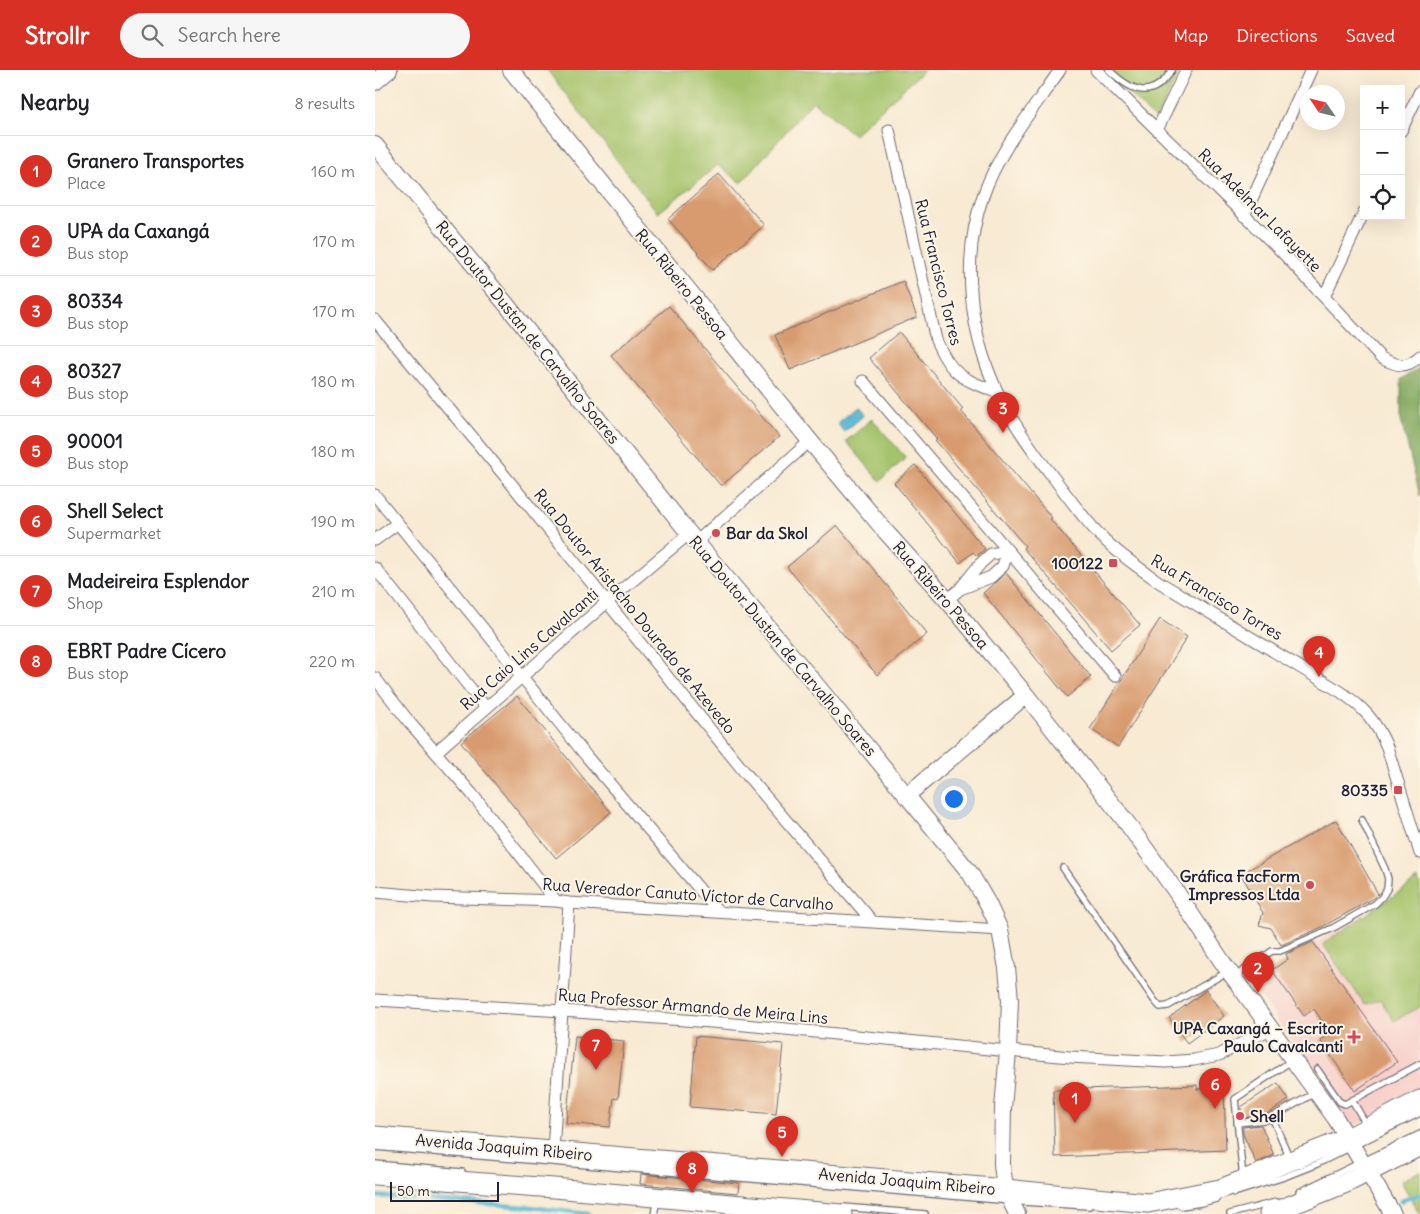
<!DOCTYPE html>
<meta charset="utf-8">
<style>
:root{--surface:#fff;--page:#f6f6f6;--text:#202124;--muted:#757577;--line:#e0e0e0;--accent:#d93025}
body{margin:0;font-family:Delius,sans-serif;background:var(--page);color:var(--text)}
.controls{position:absolute;right:15px;top:15px;display:grid;overflow:hidden;border-radius:0px;box-shadow:0 5px 20px #0002}
.controls button{width:45px;height:45px;display:grid;place-items:center;padding:0;border:0;border-bottom:1px solid var(--line);background:var(--surface);color:var(--text);font:25px sans-serif}
.compass{position:absolute;left:925px;top:15px;width:45px;height:45px;border-radius:50%;background:var(--surface);box-shadow:0 5px 20px #0002;rotate:305deg}
.scale{position:absolute;left:15px;bottom:12px;width:109px;box-sizing:border-box;padding-left:5px;border:2px solid #22223b;border-top:0;font-size:14px;line-height:18px;white-space:nowrap;color:#22223b;-webkit-text-stroke:4px #fcf5e5;paint-order:stroke}
.you{position:absolute;left:578px;top:728px;width:18px;height:18px;margin:-12px;border:4px solid #fff;border-radius:50%;background:#1a73e8;box-shadow:0 0 0 8px #1a73e833}
.badge{display:grid;place-items:center;width:32px;height:32px;border-radius:50%;background:var(--accent);color:#fff;font-size:16px;font-weight:700}
.pin{position:absolute;translate:-50% -41px;filter:drop-shadow(0 1px 2px #0008)}
.pin::after{content:'';position:absolute;top:26px;width:18px;height:15px;background:inherit;clip-path:polygon(0 0,100% 0,50% 100%)}
.list{margin:0;padding:0;list-style:none}
h2{display:flex;justify-content:space-between;align-items:center;height:65px;margin:0;padding:0 20px;font-size:21px}
h2 small{font-size:16px;font-weight:400;color:var(--muted)}
.list li{display:grid;grid-template-columns:32px 1fr auto;gap:15px;align-items:center;box-sizing:border-box;height:70px;padding:0 20px;border-top:1px solid var(--line)}
.list b{display:block;font-size:19px;white-space:nowrap}
.list p{margin:0;font-size:16px;white-space:nowrap;color:var(--muted)}
.list em{font-size:16px;font-style:normal;color:var(--muted)}
.icon{flex:none;width:28px;height:28px;fill:none;stroke:currentColor;stroke-width:2;stroke-linecap:round;stroke-linejoin:round}
.map{position:relative;flex:none;width:1045px;height:1144px;overflow:hidden}
header{display:flex;align-items:center;gap:30px;box-sizing:border-box;height:70px;padding:0 25px;background:var(--accent);color:#fff}
header strong{font-size:24px}
nav{display:flex;gap:28px;margin-inline-start:auto;font-size:18px}
.search{width:350px;height:45px;background:var(--page);display:flex;align-items:center;gap:12px;box-sizing:border-box;padding:0 18px;border-radius:28px;color:var(--muted);font-size:19px}
main{display:flex}
aside{flex:1;background:var(--surface)}
.map>svg:first-child{display:block}
</style>
<header>
<strong>Strollr</strong>
<div class="search"><svg class="icon" aria-label="search" viewBox="0 0 24 24"><circle cx="10" cy="10" r="6"/><path d="M15 15l6 6"/></svg>Search here</div>
<nav><a>Map</a><a>Directions</a><a>Saved</a></nav>
</header>
<main>
<aside>
<h2>Nearby<small>8 results</small></h2>
<ul class="list">
<li><span class="badge">1</span><div><b>Granero Transportes</b><p>Place</p></div><em>160 m</em></li>
<li><span class="badge">2</span><div><b>UPA da Caxangá</b><p>Bus stop</p></div><em>170 m</em></li>
<li><span class="badge">3</span><div><b>80334</b><p>Bus stop</p></div><em>170 m</em></li>
<li><span class="badge">4</span><div><b>80327</b><p>Bus stop</p></div><em>180 m</em></li>
<li><span class="badge">5</span><div><b>90001</b><p>Bus stop</p></div><em>180 m</em></li>
<li><span class="badge">6</span><div><b>Shell Select</b><p>Supermarket</p></div><em>190 m</em></li>
<li><span class="badge">7</span><div><b>Madeireira Esplendor</b><p>Shop</p></div><em>210 m</em></li>
<li><span class="badge">8</span><div><b>EBRT Padre Cícero</b><p>Bus stop</p></div><em>220 m</em></li>
</ul>
</aside>
<div class="map">
<svg width="1045" height="1144" viewBox="0 0 1045 1144">
<rect width="100%" height="100%" fill="#fcf5e5"/>
<filter id="ink" filterUnits="userSpaceOnUse"><feTurbulence type="fractalNoise" baseFrequency=".02" numOctaves="2"/><feDisplacementMap in="SourceGraphic" scale="10" xChannelSelector="R" yChannelSelector="G"/><feConvolveMatrix kernelMatrix="1 2 1 2 8 2 1 2 1" color-interpolation-filters="sRGB"/></filter>
<filter id="wash" filterUnits="userSpaceOnUse"><feTurbulence type="fractalNoise" baseFrequency=".0096" numOctaves="4" result="noise"/><feDisplacementMap in="SourceGraphic" scale="20" xChannelSelector="R" yChannelSelector="G"/><feGaussianBlur stdDeviation="1.12" result="paint"/><feColorMatrix in="noise" values="0 0 0 0 0 0 0 0 0 0 0 0 0 0 0 0 0 1.4 0 .05"/><feComposite in="paint" operator="in"/></filter>
<g filter="url(#wash)">
<rect width="100%" height="100%" fill="#f8ead3"/>
<path fill="#f7d0ca" d="M1043,809l2,7v207l-69,35 -100,-146 122,-73z"/>
<path fill="#a4c36b" stroke="#637253" d="M172,0h377l-70,65 -41,-34 -72,82 -23,-18 -60,48z
M729,0h76l-24,50z
M497,349l34,39 -26,23 -34,-40z
M1043,809l2,7v121l-26,14 -14,-22 -15,6 -42,-61z
M1045,1101v43h-1l-18,-33z"/>
<path fill="#83a95f" stroke="#52664d" d="M1045,295v131l-19,-76v-41l15,-9z"/>
<path fill="#52b5d1" stroke="#3a6c86" d="M481,337l7,9 -19,16 -7,-9z"/>
<g fill="none" stroke-linecap="round" stroke-linejoin="round">
<path stroke="#52b5d1" stroke-width="4.5" d="M0,1126l156,11 58,7
M1026,1131l19,-7"/>
</g>
<g id="blocks">
<path fill="#d89b70" d="M344,104l45,51 -51,45 -45,-51z
M528,211l14,36 -127,53 -15,-35z
M294,236l110,131 -58,49 -110,-131z
M524,262l64,77 -2,2 91,107 -2,1 90,106 -29,25 -88,-102 2,-2 -90,-106 2,-1 -68,-81z
M540,395l70,84 -8,7 -4,-4 -13,11 -66,-80z
M462,455l90,109 -50,41 -90,-108z
M631,503l85,104 -24,20 -84,-104z
M785,549l27,18 -69,110 -28,-18z
M142,626l94,116 -55,46 -95,-116z
M961,750l42,74 -4,4 -52,29 -41,18 -10,-17 -12,-3 4,-12 -22,-39z
M938,872l84,120 -42,29 -35,-51 10,-7 -16,-24 -10,7 -32,-46 16,-11 -2,-5z
M831,920l18,26 -37,27 -18,-25z
M200,966l49,5 -6,58 -4,-1 -4,29 -44,-4z
M321,966l87,8 -7,70 -86,-7z
M903,1013l11,17 -24,15 -23,3 -1,-11z
M822,1015v4l27,-1 2,62 -171,7 -2,-67z
M886,1055l13,30 -18,8 -13,-29v-7z
M266,1104l98,9 -1,10 -98,-9z"/>
</g>
</g>
<g filter="url(#ink)">
<use href="#blocks" fill-opacity="0" stroke="#6d6870" stroke-width="1"/>
<g fill="none" stroke-linecap="round" stroke-linejoin="round">
<g stroke="#6d6870" stroke-width="8">
<path id="lane" d="M734,0c23,22 43,31 63,0
M688,798l91,132 6,7 8,-1 59,-34
M860,906l37,-25h8l53,-23 42,-24 7,-7 5,-8 1,-10 -3,-10 -23,-49
M942,999l23,33 5,2 75,-40
M977,1030l14,24
M862,1053l35,-4
M0,1077l648,55 66,4
M915,1089l-18,-42 43,-24
M0,1094l87,8
M868,1108l-8,-79 56,-38
M924,1122l121,-58
M859,1123l50,-16 33,-13 103,-51
M806,1136l20,-3 15,-4
M468,1137l82,7
M279,1144l3,-14
M855,1144l46,-12"/>
</g>
<g stroke="#6d6870" stroke-width="13">
<path id="street" d="M685,0c-28,41 -60,78 -77,126 -22,63 -14,135 14,195 14,30 35,59 56,86 17,22 34,47 55,66 16,15 34,27 51,39l182,110c23,16 35,29 46,55l33,106
M721,0l188,184 97,104c16,8 25,11 39,-2
M514,60l47,210c15,35 26,39 61,52
M782,60l29,-60
M1026,61l19,-40
M869,146l67,-146
M949,227l40,-85
M0,250l134,161 238,294 126,147
M488,311l252,295
M0,425l212,262 131,154
M0,470l23,-17
M321,472l114,-101
M0,498l111,140
M572,530l13,-11 20,-25 11,-10 16,-3 -4,15 -12,11 -31,12
M0,608l35,45 62,71 84,107
M61,682l171,-150 83,-69
M0,822l58,5 123,4 13,2 431,27
M0,930l188,11 161,12 346,34 96,5 28,-2 25,-5 51,-26
M178,1081l16,-248"/>
</g>
<g stroke="#6d6870" stroke-width="18">
<path id="secondary" d="M136,0l299,371 76,91 61,68 79,95 101,128 50,70 46,70 113,156 57,95
M0,12l14,-12
M0,75l131,159 190,238 117,139 157,192 18,31 12,26 7,38 3,32 -2,51 -5,57 -1,56 3,25 12,25
M531,726l120,-101"/>
</g>
<g stroke="#6d6870" stroke-width="21">
<path id="primary" d="M0,1066l630,53 143,14 72,-14 23,-9 105,-42 72,-38
M0,1105l179,13 288,26
M894,1144l77,-31 74,-37"/>
</g>
<use href="#lane" stroke="#fff" stroke-width="5.5"/>
<use href="#street" stroke="#fff" stroke-width="11"/>
<use href="#secondary" stroke="#fff" stroke-width="16"/>
<use href="#primary" stroke="#fff" stroke-width="19"/>
</g>
</g>
<g fill="#d1495b" stroke="#fcf5e5" stroke-width="2">
<circle cx="341" cy="463" r="5"/>
<rect x="733" y="488" width="10" height="10" rx="2.5"/>
<rect x="1018" y="715" width="10" height="10" rx="2.5"/>
<circle cx="935" cy="815" r="5"/>
<path d="M976.5 959.5h5v5h5v5h-5v5h-5v-5h-5v-5h5z"/>
<circle cx="865" cy="1046" r="5"/>
</g>
<g text-anchor="middle" dominant-baseline="central" stroke-width="4" stroke-linejoin="round" paint-order="stroke">
<g font-size="16" fill="#22223b" stroke="#fcf5e5">
<text transform="translate(885 140) rotate(45)">Rua Adelmar Lafayette</text>
<text transform="translate(564 202) rotate(76)">Rua Francisco Torres</text>
<text transform="translate(307 214) rotate(51)">Rua Ribeiro Pessoa</text>
<text transform="translate(153 262) rotate(51)">Rua Doutor Dustan de Carvalho Soares</text>
<text transform="translate(566 525) rotate(49)">Rua Ribeiro Pessoa</text>
<text transform="translate(842 527) rotate(31)">Rua Francisco Torres</text>
<text transform="translate(260 541) rotate(51)">Rua Doutor Aristacho Dourado de Azevedo</text>
<text transform="translate(408 576) rotate(50)">Rua Doutor Dustan de Carvalho Soares</text>
<text transform="translate(154 579) rotate(-41)">Rua Caio Lins Cavalcanti</text>
<text transform="translate(313 824) rotate(4)">Rua Vereador Canuto Víctor de Carvalho</text>
<text transform="translate(318 936) rotate(5)">Rua Professor Armando de Meira Lins</text>
<text transform="translate(129 1077) rotate(5)">Avenida Joaquim Ribeiro</text>
<text transform="translate(532 1111) rotate(5)">Avenida Joaquim Ribeiro</text>
</g>
<g font-size="16" font-weight="bold" fill="#22223b" stroke="#fcf5e5" text-anchor="end">
<text x="351" y="463" text-anchor="start">Bar da Skol</text>
<text x="728" y="493">100122</text>
<text x="1013" y="720">80335</text>
<text x="925" y="806">Gráfica FacForm<tspan x="925" dy="18">Impressos Ltda</tspan></text>
<text x="968" y="958">UPA Caxangá – Escritor<tspan x="968" dy="18">Paulo Cavalcanti</tspan></text>
<text x="875" y="1046" text-anchor="start">Shell</text>
</g>
</g>
</svg>
<div class="controls">
<button>+</button>
<button>−</button>
<button><svg class="icon" aria-label="locate" viewBox="0 0 24 24"><circle cx="12" cy="12" r="6"/><path d="M12 2v4M12 18v4M2 12h4M18 12h4"/></svg></button>
</div>
<svg class="compass" viewBox="-18 -18 36 36"><path d="M0-13l5 13h-10z" fill="#e53935"/><path d="M0 13l5-13h-10z" fill="#757577"/></svg>
<div class="scale">50 m</div>
<div class="you"></div>
<div class="pin badge" style="left:700px;top:1053px">1</div>
<div class="pin badge" style="left:883px;top:923px">2</div>
<div class="pin badge" style="left:628px;top:363px">3</div>
<div class="pin badge" style="left:944px;top:607px">4</div>
<div class="pin badge" style="left:407px;top:1087px">5</div>
<div class="pin badge" style="left:840px;top:1039px">6</div>
<div class="pin badge" style="left:221px;top:1000px">7</div>
<div class="pin badge" style="left:317px;top:1123px">8</div>
</div>
</main>
